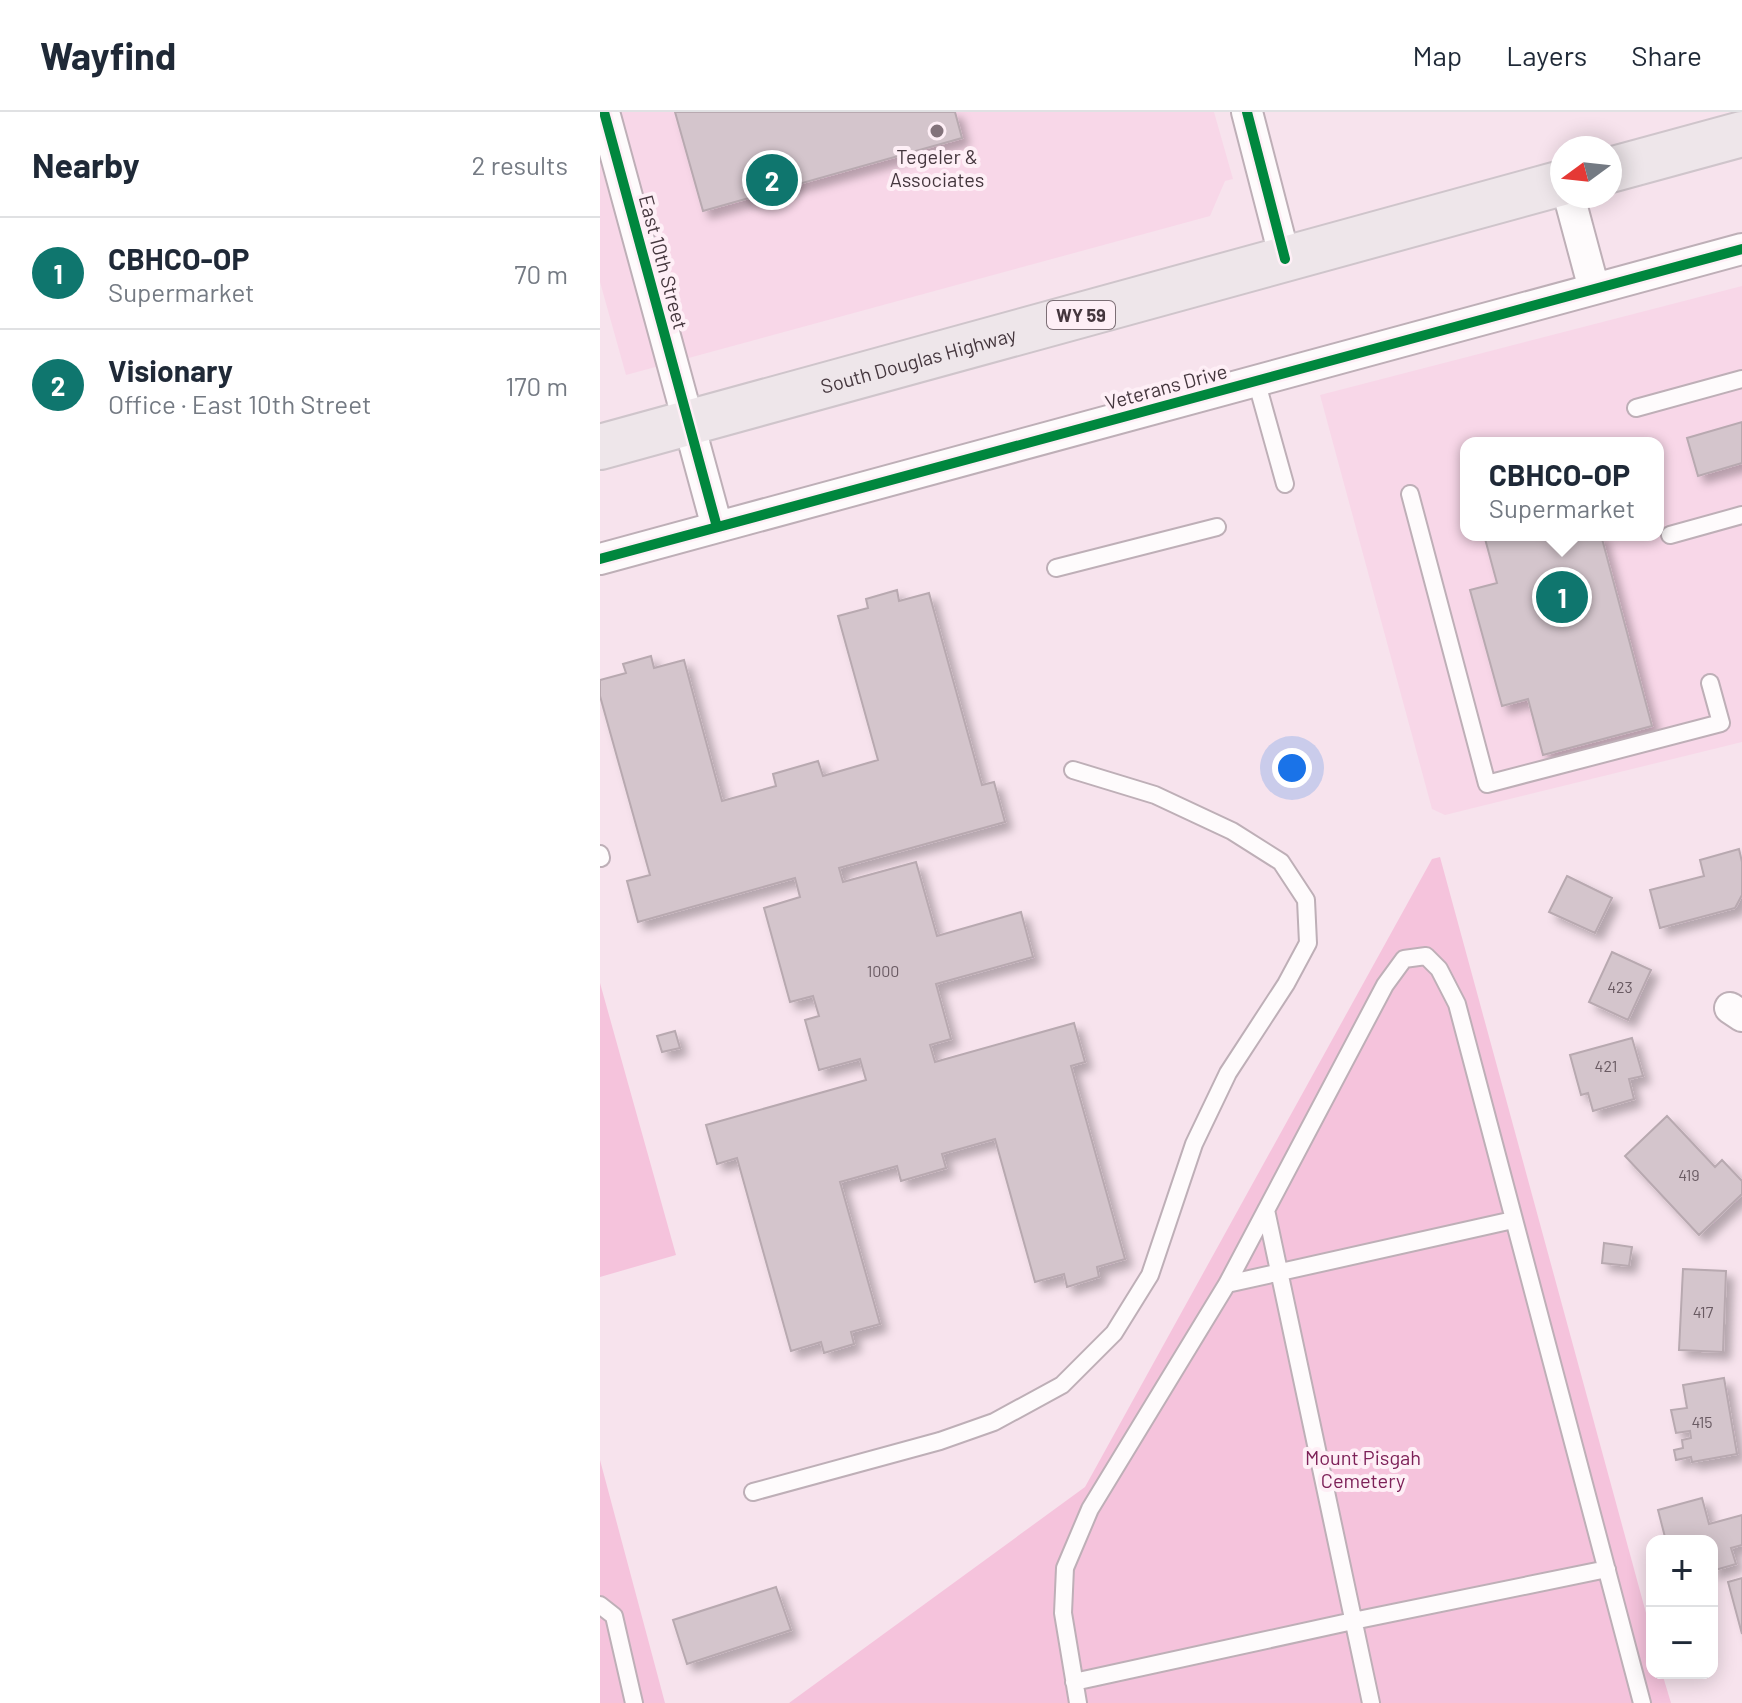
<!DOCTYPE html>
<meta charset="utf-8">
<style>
:root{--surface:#fff;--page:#f2f2f3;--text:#1f2937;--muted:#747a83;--line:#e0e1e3;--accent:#0f766e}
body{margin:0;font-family:Barlow,sans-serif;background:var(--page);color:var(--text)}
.controls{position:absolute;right:24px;bottom:24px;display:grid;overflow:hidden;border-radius:16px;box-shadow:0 4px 20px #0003}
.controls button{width:72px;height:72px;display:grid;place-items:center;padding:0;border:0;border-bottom:2px solid var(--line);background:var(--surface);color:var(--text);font:40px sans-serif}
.compass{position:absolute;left:950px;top:24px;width:72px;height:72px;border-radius:50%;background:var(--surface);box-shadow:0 4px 20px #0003;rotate:255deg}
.you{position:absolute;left:692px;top:656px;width:28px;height:28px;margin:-20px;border:6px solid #fff;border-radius:50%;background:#1a73e8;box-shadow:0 0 0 12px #1a73e833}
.badge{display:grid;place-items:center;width:52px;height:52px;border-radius:50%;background:var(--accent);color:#fff;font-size:26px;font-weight:700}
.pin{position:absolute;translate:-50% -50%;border:4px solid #fff;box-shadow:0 2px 8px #0006}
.popup{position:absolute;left:860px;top:325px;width:204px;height:104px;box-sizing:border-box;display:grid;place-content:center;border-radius:16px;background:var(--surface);filter:drop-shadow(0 2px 6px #0005);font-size:26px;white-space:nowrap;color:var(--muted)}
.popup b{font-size:30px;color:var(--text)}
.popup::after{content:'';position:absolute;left:50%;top:100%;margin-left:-16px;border:16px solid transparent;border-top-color:var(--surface)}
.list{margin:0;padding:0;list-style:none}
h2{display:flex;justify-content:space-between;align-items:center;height:104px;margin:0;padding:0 32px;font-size:34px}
h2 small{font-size:26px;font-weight:400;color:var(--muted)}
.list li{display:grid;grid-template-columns:52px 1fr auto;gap:24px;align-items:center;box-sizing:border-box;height:112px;padding:0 32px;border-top:2px solid var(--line)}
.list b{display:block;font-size:30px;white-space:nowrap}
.list p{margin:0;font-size:26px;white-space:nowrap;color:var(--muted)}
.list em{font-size:26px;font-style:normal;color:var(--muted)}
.map{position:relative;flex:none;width:1142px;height:1591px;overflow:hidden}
header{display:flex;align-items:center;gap:48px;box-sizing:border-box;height:112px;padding:0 40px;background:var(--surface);border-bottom:2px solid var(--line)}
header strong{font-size:38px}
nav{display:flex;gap:44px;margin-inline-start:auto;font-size:28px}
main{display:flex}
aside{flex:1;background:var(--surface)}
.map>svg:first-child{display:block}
</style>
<header>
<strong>Wayfind</strong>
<nav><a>Map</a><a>Layers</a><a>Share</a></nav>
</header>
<main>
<aside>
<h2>Nearby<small>2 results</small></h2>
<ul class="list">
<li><span class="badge">1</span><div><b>CBHCO-OP</b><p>Supermarket</p></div><em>70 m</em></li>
<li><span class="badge">2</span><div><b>Visionary</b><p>Office · East 10th Street</p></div><em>170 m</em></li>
</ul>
</aside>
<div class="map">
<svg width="1142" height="1591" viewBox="0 0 1142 1591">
<defs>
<filter id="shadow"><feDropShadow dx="7" dy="7" stdDeviation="4" flood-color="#0004"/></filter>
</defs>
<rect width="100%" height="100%" fill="#f7e3ed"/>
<path fill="#f8d7e8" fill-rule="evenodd" d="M0,0h614l19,67 -8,2 -15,35 -584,159 -26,-93z
M1142,174v456l-297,73 -13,-6 -112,-414zM866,331h192v92h-192z"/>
<path fill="#f5c3dc" d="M840,745l212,778v38h10l9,30h-882l296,-216 347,-628z
M0,871l76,272 -76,22z
M0,1348l65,243h-65z"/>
<path fill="#d4c5cc" stroke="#b8a9b0" stroke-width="2" filter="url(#shadow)" d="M75,0h280l7,26 -259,73z
M1142,310v41l-44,13 -11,-38z
M884,423h117l51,191 -109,29 -15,-56 -26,7 -32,-116 27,-7z
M297,478l2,11 30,-8 53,192 12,-3 11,40 -166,46 4,14 73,-20 21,74 84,-24 12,45 -97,27 15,55 -21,6 5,17 139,-39 11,39 -14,4 54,193 -28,8 2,10 -32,10 -3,-13 -29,8 -40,-143 -53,15 4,14 -45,13 -4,-15 -57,16 40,142 -29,8 3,12 -30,9 -3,-11 -30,9 -54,-193 -20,6 -11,-39 160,-45 -6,-21 -41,11 -14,-50 14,-4 -6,-20 -23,6 -26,-94 36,-11 -5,-19 -157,44 -11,-41 23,-6 -50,-179v-16l26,-7 -3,-9 28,-8 3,12 30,-8 38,141 54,-15 -3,-12 45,-13 5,15 55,-16 -40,-144 30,-8 -2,-9z
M1139,737l3,13v33l-7,13 -75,20 -10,-38 54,-14 -4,-16z
M967,764l45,22 -17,35 -46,-21z
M1012,840l39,18 -23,50 -39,-18z
M75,919l5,17 -18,4 -5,-16z
M1032,926l11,38 -14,3 5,20 -41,12 -5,-18 -7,2 -11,-40z
M1067,1004l48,51 7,-7 20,21v13l-43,41 -74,-79z
M1004,1131l28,4 -3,19 -27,-3z
M1083,1157l43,2 -3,81 -44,-2z
M1124,1266l13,76 -45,8 -1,-5 -15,3 -2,-10 9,-2 -1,-8 9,-2 -1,-7 -14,2 -5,-23 16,-2 -4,-23z
M1102,1386l7,26 33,-9v30l-11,3 5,16 -24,7v-30h-46l-8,-31z
M1142,1466v56l-14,-52z
M176,1475l15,43 -104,34 -14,-44z"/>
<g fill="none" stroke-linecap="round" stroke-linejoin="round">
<g stroke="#beafb7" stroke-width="20">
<path id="lane" d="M656,268l29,104
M1036,296l106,-29
M810,382l77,290 234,-61 -11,-40
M1070,423l72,-20
M456,456l161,-41
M0,742l1,4
M666,1098l105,493
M627,1172l286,-64
M153,1380l187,-51 54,-19 68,-37 52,-52 36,-58 44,-131 34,-71 58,-89 22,-41 -2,-43 -25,-38 -49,-31 -77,-36 -82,-25
M0,1493l14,11 20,87
M474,1570l279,-61 254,-52
M478,1591l-15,-90 2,-45 25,-59 137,-225 158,-299 19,-26 22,-3 13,13 18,35 185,699"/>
</g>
<g stroke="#beafb7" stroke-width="34">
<path id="street" d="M4,0l113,415
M647,0l38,147
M969,84l25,93
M0,447l1142,-310
M1130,896l12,8"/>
</g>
<g stroke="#cfc5cb" stroke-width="48">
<g id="primary">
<path d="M1010,58l132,-36"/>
<path id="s1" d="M0,335l962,-264"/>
</g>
</g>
<use href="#lane" stroke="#fefbfc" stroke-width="16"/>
<use href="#street" stroke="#fefbfc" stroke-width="30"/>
<use href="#primary" stroke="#eee6ea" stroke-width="44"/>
<g stroke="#feeff6" stroke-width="15">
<path id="cycleway" d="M4,0l113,415
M647,0l38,147
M0,447l1142,-310"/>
</g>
<use href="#cycleway" stroke="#00873e" stroke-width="10"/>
</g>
<circle fill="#83737b" stroke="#feeff6" stroke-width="3" cx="337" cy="19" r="8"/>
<g text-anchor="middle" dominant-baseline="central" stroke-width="8" stroke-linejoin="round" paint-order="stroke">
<g font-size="16" fill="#695a62">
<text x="283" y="858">1000</text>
<text x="1020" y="874">423</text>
<text x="1006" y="953">421</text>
<text x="1089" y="1062">419</text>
<text x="1103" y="1199">417</text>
<text x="1102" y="1309">415</text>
</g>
<rect fill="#feeff6" stroke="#7c6e75" stroke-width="2" x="447" y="189" width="68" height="28" rx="6"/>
<g font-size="18" font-weight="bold" fill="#45373e">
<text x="481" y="203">WY 59</text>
</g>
<g font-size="20" fill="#45373e" stroke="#feeff6">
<text x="337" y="44">Tegeler &amp;<tspan x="337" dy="23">Associates</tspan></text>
</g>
<g font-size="20" fill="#45373e" stroke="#feeff6">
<text transform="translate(64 150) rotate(75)">East 10th Street</text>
<text stroke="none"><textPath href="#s1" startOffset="330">South Douglas Highway</textPath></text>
<text transform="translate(566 274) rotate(-15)">Veterans Drive</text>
</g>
<g font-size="20" fill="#7d2158" stroke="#feeff6">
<text x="763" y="1345">Mount Pisgah<tspan x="763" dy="23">Cemetery</tspan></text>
</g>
</g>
</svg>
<div class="controls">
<button>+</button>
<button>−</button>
</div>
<svg class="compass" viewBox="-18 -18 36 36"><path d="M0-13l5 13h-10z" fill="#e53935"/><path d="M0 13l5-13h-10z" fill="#747a83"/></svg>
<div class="you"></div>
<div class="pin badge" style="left:962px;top:485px">1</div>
<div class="popup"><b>CBHCO-OP</b>Supermarket</div>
<div class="pin badge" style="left:172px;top:68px">2</div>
</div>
</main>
